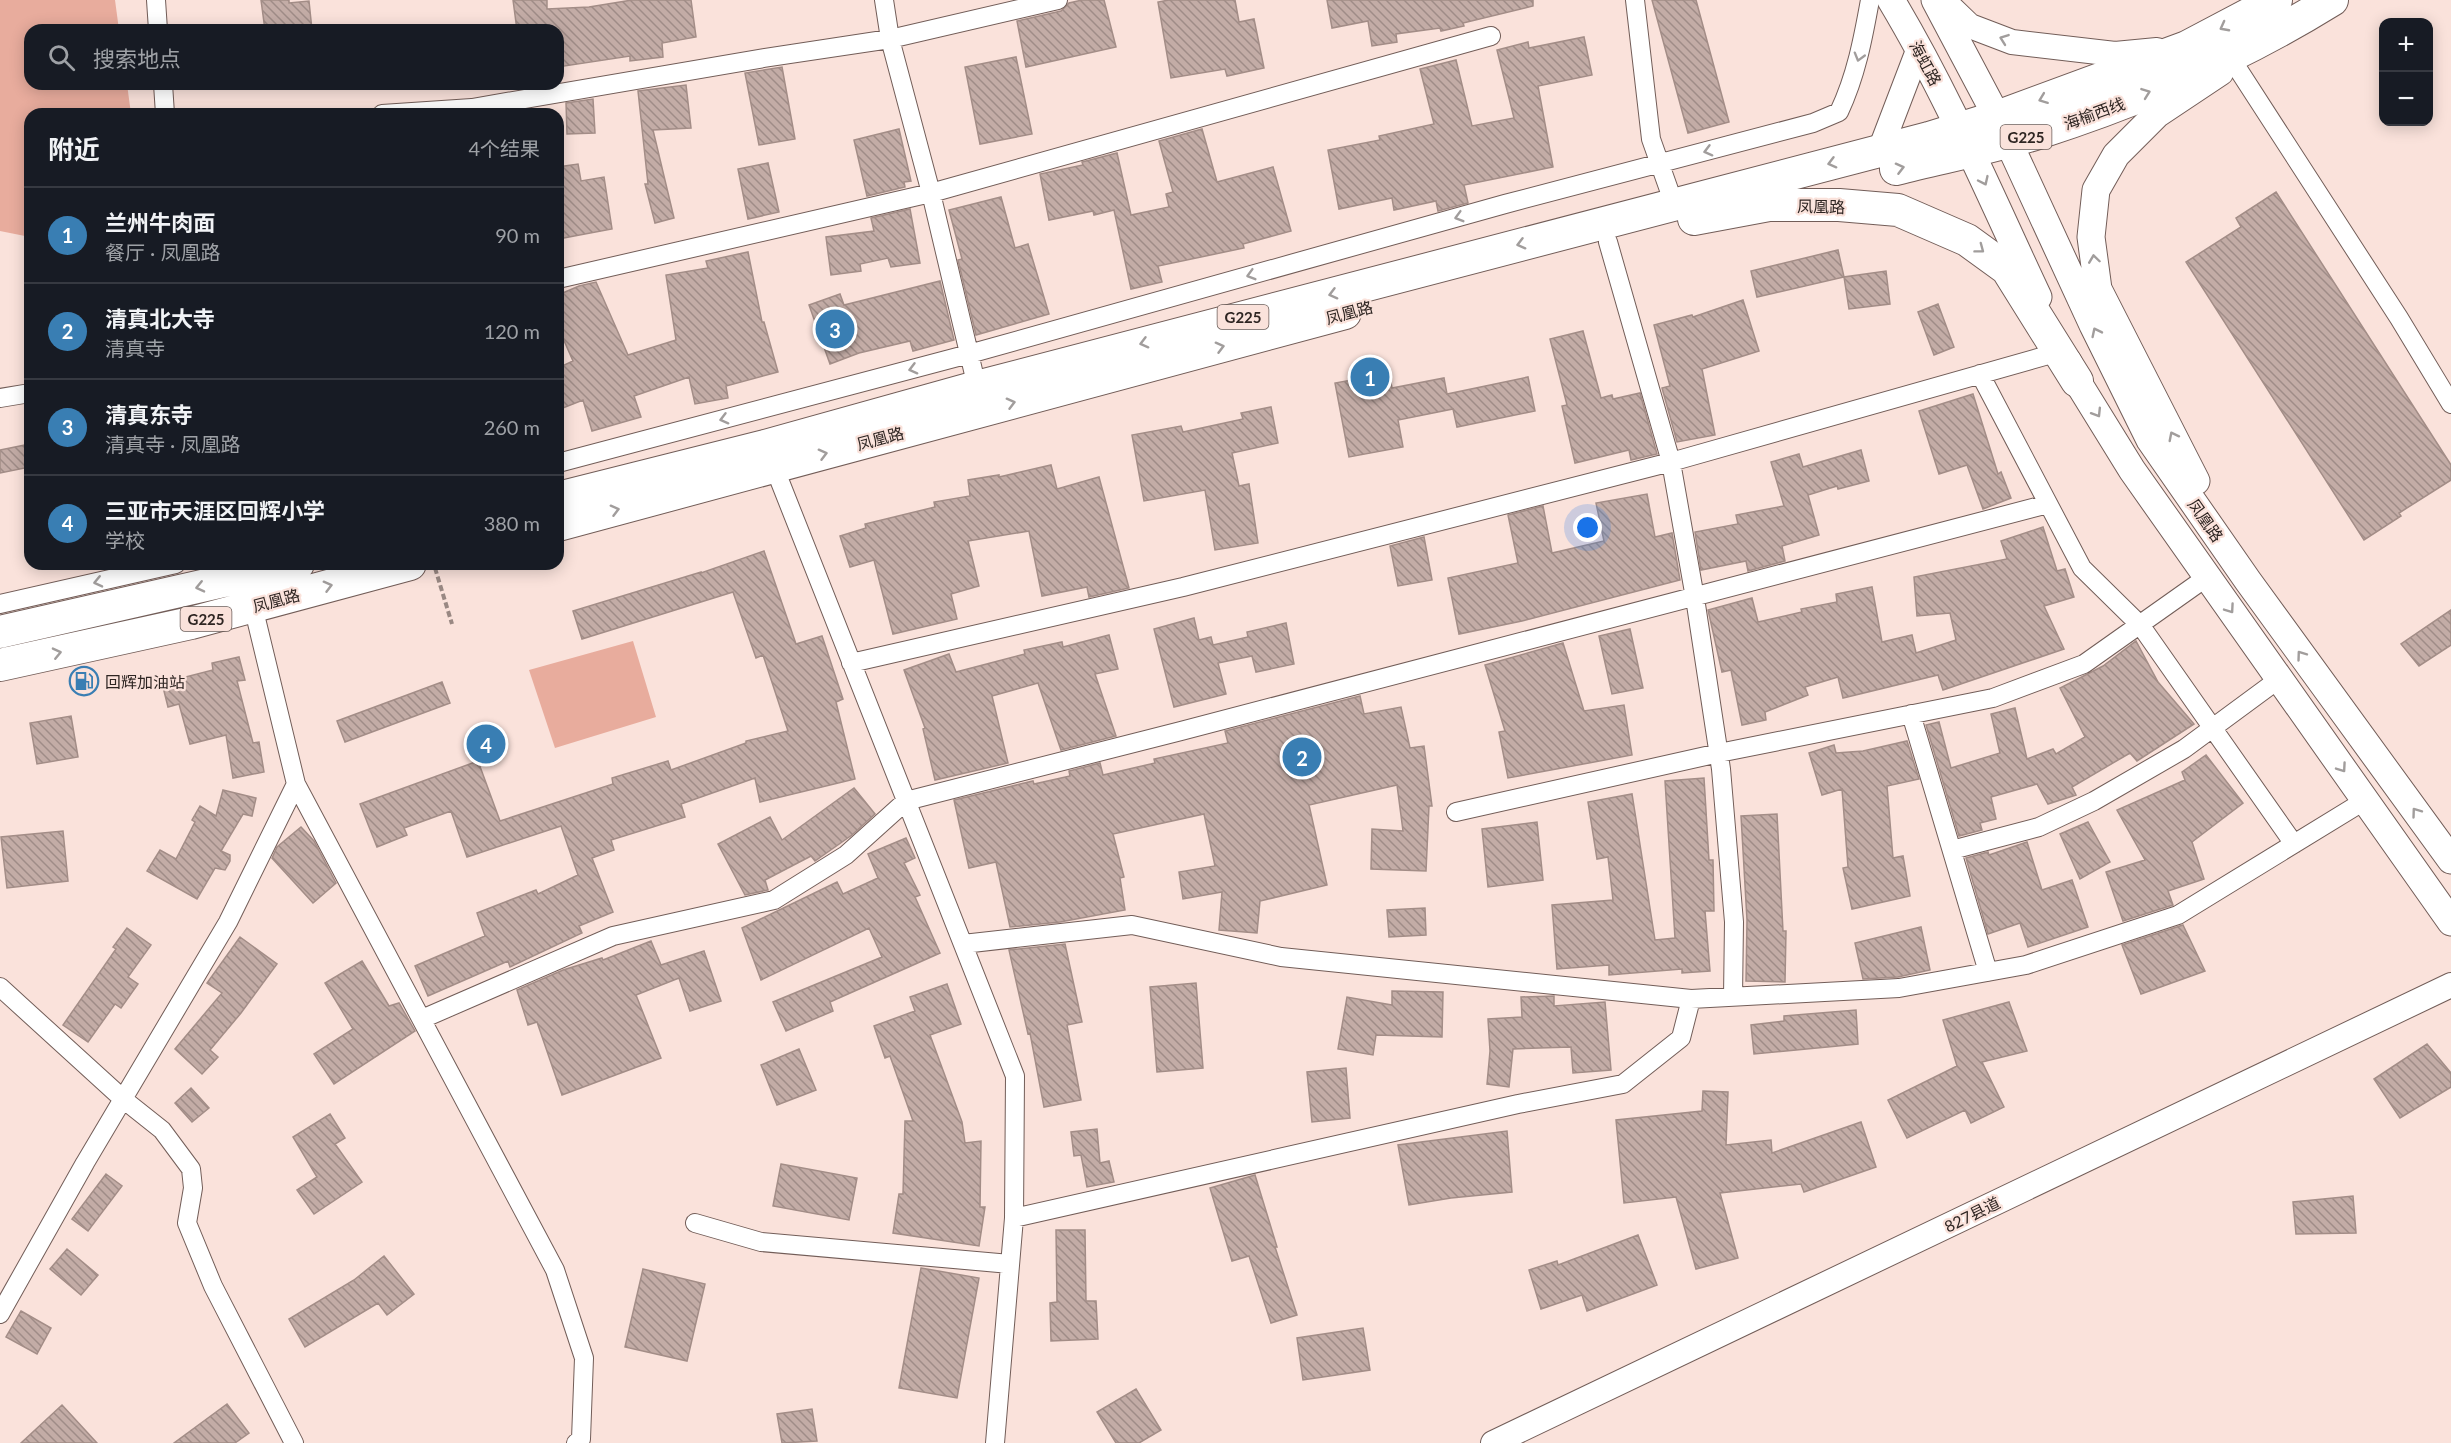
<!DOCTYPE html>
<html lang="zh">
<meta charset="utf-8">
<style>
:root{--surface:#171b24;--page:#242831;--text:#f1f3f6;--muted:#9ea1a6;--line:#363941;--accent:#397eb3}
body{margin:0;font-family:Lato,"Noto Sans SC",sans-serif;background:var(--page);color:var(--text)}
.controls{position:absolute;right:18px;top:18px;display:grid;overflow:hidden;border-radius:12px;box-shadow:0 3px 15px #0003}
.controls button{width:54px;height:54px;display:grid;place-items:center;padding:0;border:0;border-bottom:2px solid var(--line);background:var(--surface);color:var(--text);font:30px sans-serif}
.you{position:absolute;left:1588px;top:528px;width:21px;height:21px;margin:-15px;border:4px solid #fff;border-radius:50%;background:#1a73e8;box-shadow:0 0 0 9px #1a73e833}
.badge{display:grid;place-items:center;width:39px;height:39px;border-radius:50%;background:var(--accent);color:#fff;font-size:20px;font-weight:700}
.pin{position:absolute;translate:-50% -50%;border:3px solid #fff;box-shadow:0 2px 6px #0006}
.list{margin:0;padding:0;list-style:none}
h2{display:flex;justify-content:space-between;align-items:center;height:78px;margin:0;padding:0 24px;font-size:26px}
h2 small{font-size:20px;font-weight:400;color:var(--muted)}
.list li{display:grid;grid-template-columns:39px 1fr auto;gap:18px;align-items:center;box-sizing:border-box;height:96px;padding:0 24px;border-top:2px solid var(--line)}
.list b{display:block;font-size:22px;white-space:nowrap}
.list p{margin:0;font-size:20px;white-space:nowrap;color:var(--muted)}
.list em{font-size:20px;font-style:normal;color:var(--muted)}
.icon{flex:none;width:33px;height:33px;fill:none;stroke:currentColor;stroke-width:2;stroke-linecap:round;stroke-linejoin:round}
.map{position:relative;flex:none;width:2451px;height:1443px;overflow:hidden}
.search{position:absolute;background:var(--surface);box-shadow:0 3px 15px #0003;left:24px;top:24px;width:540px;height:66px;display:flex;align-items:center;gap:15px;box-sizing:border-box;padding:0 21px;border-radius:18px;color:var(--muted);font-size:22px}
.panel{position:absolute;background:var(--surface);box-shadow:0 3px 15px #0003;left:24px;top:108px;width:540px;height:462px;border-radius:18px}
.map>svg:first-child{display:block}
</style>
<div class="map">
<svg width="2451" height="1443" viewBox="0 0 2451 1443">
<defs>
<pattern id="building-back-hatch" width="6" height="6" patternUnits="userSpaceOnUse" patternTransform="scale(1.5)"><rect width="6" height="6" fill="#c3aca6"/><path d="M-1 5l2 2M0 0l6 6M5-1l2 2" fill="none" stroke="#9f8c87"/></pattern>
</defs>
<rect width="100%" height="100%" fill="#fae2db"/>
<path fill="#e8ac9d" d="M0,0h115l4,30h-89v54h97l4,30h-101v121l-5,1 -25,-5z
M633,641l23,76 -101,31 -26,-78z"/>
<path fill="url(#building-back-hatch)" stroke="#a38d87" stroke-width="1.5" d="M261,0h28v3l20,-2 3,29h-47z
M513,0h34v9l42,-2 43,-7h59l5,37 -34,6 1,14 -33,4v-5l-72,11v-37h-41z
M1082,0h22l12,47 -90,20 -9,-46 44,-10 8,-8z
M1169,0h66l4,22 15,-3 10,49 -37,8 -2,-7 -54,9 -13,-76z
M1327,0h206v6l-70,17 1,3 -23,5 -1,-3 -44,6 1,8 -25,4 -4,-25 -36,7z
M1652,0h44l33,122 -41,11z
M1584,37l8,38 -54,11 15,81 -89,18 4,18 -30,8 -2,-10 -42,9 -2,-12 -53,11 -11,-59 52,-10 -1,-4 55,-12 -14,-55 36,-9 16,66 42,-8 -17,-68 31,-8 1,6z
M1016,57l16,77 -52,10 -15,-77z
M782,67l13,72 -36,6 -14,-72z
M686,85l5,43 -38,2 21,88 -19,5 -10,-39h3l-10,-93z
M593,99l2,34 -28,1 -1,-31z
M899,129l12,52 -7,1 1,5 -38,9 -13,-56z
M1202,129l15,53 56,-15 18,64 -48,13 1,4 -86,18 4,16 -31,7 -17,-79 -20,5 -1,-4 -44,9 -9,-46 43,-9 -1,-3 35,-9 14,62 38,-8 -3,-13 7,-2 -14,-51z
M768,163l11,49 -31,7 -10,-50z
M578,164l3,17 23,-4 8,52 -54,10v-72z
M2276,192l175,273v15l-52,33 2,3 -37,24 -178,-278 55,-35 -5,-9z
M1001,197l14,51 13,-4 21,70 -73,21 -18,-75 4,-1 -13,-49z
M910,209l10,54 -29,4 -3,-9 -28,6 1,7 -30,4 -5,-38 48,-6 -3,-13z
M1838,250l6,27 -87,20 -6,-26z
M748,252l14,70h2l14,50 -52,14 2,12 -33,6 -6,-27 -55,19 7,21 -49,14 -9,-31 -25,10v-42l15,-7 -15,-34v-32l21,-9 17,-4 32,73 48,-15 -10,-65 42,-7 -2,-7z
M1886,271l4,33 -41,5 -5,-32z
M940,281l14,59 -41,11 -3,-10 -51,12 -29,11 -21,-59 31,-11 4,11z
M1743,300l16,51 -57,18 13,66 -38,7 -15,-54 8,-2 -16,-61 38,-10 1,2z
M1938,304l16,43 -20,8 -16,-43z
M1583,331l18,67 11,-3 1,4 27,-6 17,61 -26,6 -2,-10 -54,13 -13,-57 5,-1 -17,-66z
M1389,373l3,15 52,-10 3,16 81,-17 7,34 -78,16 -4,-18 -55,11 5,27 -54,10 -14,-74z
M1973,394l25,80 3,-2 10,26 -28,11 -16,-44 -28,9 -20,-63z
M1271,407l7,36 -46,10 7,33 10,-2 9,59 -43,7 -10,-60 -61,11 -12,-66 49,-9 2,6 60,-13 -2,-6z
M30,444v23l-30,6v-23z
M1861,450l8,31 -31,8 -1,-3 -29,9 11,40 -37,11 3,15 -37,10 -2,-10 -45,9 -6,-38 43,-8 -2,-9 48,-9 -13,-44 28,-8 4,13z
M1051,465l6,24 42,-12 30,111 -40,9 -2,-10 -45,9 -13,-65 -61,10 11,45 -28,8 6,25 -64,15 -19,-74 -24,7 -10,-31 26,-8 -1,-4 70,-17 -1,-5 36,-6 -2,-16 31,-5v2z
M1647,494l8,43 17,-4 8,47 -158,41 -63,13 -11,-56 70,-15 -10,-48 35,-9 9,47 52,-12 -8,-38z
M2043,527l14,44 8,-2 9,28 -30,9 20,43 -121,41 -5,-15 -95,23 -5,-21 -33,10 3,8 -43,17 1,8 -24,5 -11,-55 -9,2 -14,-62 44,-12 6,24 44,-10 -1,-3 36,-7 -1,-8 36,-7 10,55 30,-7 4,18 40,-13 -6,-27 -33,3 -3,-39 93,-18 -6,-18z
M1424,537l8,43 -34,6 -8,-40z
M764,551l32,93 26,-8 21,63 -7,3 19,77 -95,23 -5,-24 -74,26 4,13 -74,23 3,10 -22,8 21,54 -34,14 3,7 -72,34 -2,-6 -80,35 -13,-30 70,-30 -8,-23 59,-23 2,4 40,-19 -17,-49 -94,31 -16,-46 -47,17 3,7 -30,12 -17,-43 118,-43 22,60 113,-37 -1,-6 56,-17 3,9 75,-27v-2l42,-10 -25,-76 -7,3 -23,-66 -151,47 -9,-28 128,-39v1z
M2451,610v35l-32,21 -18,-22z
M1194,618l5,22 12,-3 2,8 35,-8 -1,-5 39,-9 8,41 -38,8 -4,-16 -34,7 8,31 -52,13 -20,-78z
M1630,629l13,59 -31,6 -13,-58z
M1109,635l9,34 -23,5 21,62 -55,14 -23,-67 -46,13 16,67 -73,17 -12,-51 2,-1 -21,-58 45,-16 7,18 69,-18 -1,-4 38,-8 1,5z
M2136,641l22,41 36,42 -57,37 -7,-8 -58,34 4,8 -28,9 -11,-20 -46,13 5,22 -16,4 2,7 -23,6 -33,-111 13,-3 12,46 49,-15 -9,-39 24,-6 12,51 26,-10 3,5 29,-17 -25,-49 43,-22z
M1563,643l21,68 40,-6 8,50 -124,23 -9,-46 6,-1 -20,-66z
M239,657l6,23 -8,1 16,62 6,-1 5,30 -31,6 -7,-43 -36,9 -11,-40 -11,3 -6,-24 51,-13 -1,-7z
M442,682l8,21 -105,39 -8,-21z
M1360,696l4,18 37,-7 9,41 14,-2 8,60h-3l-3,65 -55,-2 1,-40 31,2 -6,-46 -88,20 18,80 -67,16 -3,32 -38,-3 3,-38 -39,7 -4,-27 36,-6 -11,-52 -91,20 11,43 -4,1 5,32 -65,12 -50,5 -14,-65 -27,6 -15,-68 79,-19 1,3 36,-8 -1,-5 31,-8 3,12 52,-12 -1,-4 74,-16 -3,-12z
M71,716l7,41 -41,7 -7,-41z
M1907,741l12,38 -32,7 6,72 10,-2 7,40 -58,13 -9,-41 5,-1 -6,-78 -20,6 -13,-42 25,-8 2,8 27,-2z
M2206,755l37,48 -51,39 12,37 -36,12 5,14 -50,16 -17,-49 39,-12 -28,-50 68,-30 -3,-8z
M1704,778l5,82h4l1,51h-9l5,60 -28,2v-4l-73,6v-10l-52,4 -5,-64 61,-5 -5,-43 -11,2 -9,-57 44,-8 23,146 20,-2 -10,-157z
M854,788l21,26 -23,21 -37,26 -4,-5 -46,24 3,10 -23,5 -27,-51 52,-27 12,23z
M223,790l33,8 -4,18 -9,-2 -22,37 9,4v6l-5,9 -10,-2 -18,31 -50,-28 13,-21 16,9 19,-37 -3,-2 8,-14 16,10z
M1777,814l6,117h3l-1,51 -39,-1 1,-61 -6,-104z
M1537,822l6,58 -55,7 -6,-58z
M2088,822l22,40 -30,17 -20,-45z
M301,827l13,14 22,42 -23,20 -41,-45 5,-11z
M63,831l5,50 -61,7 -6,-51z
M906,838l9,20 -11,5 16,32 -5,2 25,56 -110,49 3,9 -47,20 -13,-29 109,-45 -13,-29 -108,52 -19,-52 95,-46 6,12 35,-16 -10,-24z
M2027,842l15,48 30,-10 16,47 -60,20 -8,-24 -32,11 -22,-76 22,-6 1,3z
M1425,908l1,27 -37,2 -2,-27z
M2183,925l22,46 -64,23 -19,-49z
M1921,927l9,43 -32,7 -35,2 -8,-36z
M127,928l24,17 -23,32 10,7 -17,24 -6,-4 -27,38 -25,-17 53,-76 -3,-2z
M240,937l37,27 -36,49 -31,37 8,7 -16,17 -27,-25 47,-56 -15,-10z
M651,941l10,24 43,-14 17,50 -31,10 -11,-33 -43,17 25,63 -99,37 -25,-73 -9,3 -11,-35 46,-20 39,-12 1,2z
M1065,944l17,78 -15,3 14,75 -37,7 -14,-74 -2,1 -19,-84z
M362,961l27,45 10,-3 16,28 -81,53 -20,-30 39,-25 -28,-46z
M1196,983l7,85 -46,4 -7,-85z
M947,984l14,40 -31,11 32,87 3,21 16,-2 -1,66h5l-6,39 -86,-13 6,-39h4l2,-73h8l-23,-65 -5,2 -11,-32 41,-15 -5,-14z
M1392,991l51,1 -1,45 -66,-2 -3,20 -35,-6 9,-52 45,8z
M1554,996v10l51,-4 6,68 -38,3 -2,-26 -58,2 -4,38 -22,-3 3,-33 -2,-32 34,-2 -1,-20z
M2009,1002l18,49 -45,11 22,45 -33,16 -6,-13 -58,28 -19,-38 69,-34 -14,-46z
M1856,1010l2,34 -104,10 -3,-29 33,-4v-5z
M2427,1044l24,29v14l-51,31 -26,-39z
M799,1049l17,41 -39,15 -16,-40z
M1346,1068l4,50 -38,4 -5,-50z
M191,1088l18,20 -17,14 -17,-19z
M1703,1091l25,1 -2,53 45,-5 1,13 89,-31 15,45 -72,25 -3,-8 -81,9 18,65 -42,11 -20,-72 -52,6 -8,-83 86,-9z
M330,1114l15,24 -10,6 27,38 -48,32 -17,-24 20,-13 -24,-40z
M1097,1129l3,34 9,-2 5,21 -27,5 -6,-32 -7,1 -3,-24z
M1507,1131l5,61 -61,6 -42,7 -11,-60z
M781,1164l76,14 -8,42 -76,-14z
M106,1174l16,12 -34,45 -16,-12z
M1255,1175l22,72h-2l22,68 -26,8 -22,-67 -17,5 -22,-73z
M2353,1196l3,37 -60,1 -3,-32z
M1056,1230h29l1,71h10l2,38 -47,2 -1,-38 7,-1z
M1638,1235l19,50 -70,26 -5,-16 -41,14 -12,-39 28,-9 1,4z
M67,1249l31,26 -17,20 -31,-26z
M384,1256l30,38 -27,21 -9,-12 -73,44 -16,-28 65,-39z
M921,1268l58,10 -22,120 -58,-10z
M643,1269l62,15 -18,77 -62,-14z
M21,1311l30,17 -14,26 -31,-17z
M1363,1328l7,42 -67,10 -6,-42z
M1136,1389l25,41 -22,13h-23l-19,-31z
M227,1404l22,29 -14,10h-61z
M62,1405l35,38h-76z
M812,1409l5,32 -35,2 -5,-29z"/>
<g fill="none" stroke-linecap="round" stroke-linejoin="round">
<g stroke="#725d58" stroke-width="20">
<path id="street" d="M156,0l2,30
M884,0l6,39 41,154 46,194
M1635,0l16,139 23,65
M2234,63l165,255 52,86
M163,84l2,30
M382,114l90,-6 292,-50 126,-19 168,-39
M1608,242l63,220 24,136 26,171 13,153 -1,75
M558,279l373,-86 560,-157
M1980,374l102,194 59,58 153,218
M0,398l30,-5
M771,459l244,617 -1,142 -19,225
M558,463l411,-109 536,-150 308,-81 26,-11c17,-36 24,-73 31,-112
M0,604l176,-40
M851,663l332,-76 488,-125 388,-110
M1911,714l77,258
M296,784l259,486 29,88 -3,81 -5,4
M1456,812l263,-59 274,-55 91,-34 123,-87
M1952,850l87,-23 55,-26 90,-52 95,-70
M963,944l169,-19 149,32 410,42 208,-11 127,-23 152,-50 186,-114
M0,987l123,112 39,31 29,39 2,19 -6,35 26,63 81,157
M422,1019l191,-83 161,-36 72,-45 60,-54 275,-70 867,-227
M1014,1218l504,-114 105,-20 58,-46 10,-39
M695,1223l66,19 249,22
M0,1314l85,-151 143,-241 68,-138 -45,-186"/>
</g>
<g stroke="#725d58" stroke-width="26">
<path id="secondary" d="M1943,0l27,26 42,16 103,12 42,-4
M1880,150l39,-102
M1493,1443l958,-458"/>
</g>
<g stroke="#725d58" stroke-width="29">
<path id="primary" d="M1891,0c57,95 100,197 147,297
M1935,0l62,117 96,208 57,115 98,141 203,279
M2068,362l9,19 55,89 319,452
M2196,481l-98,-192 -7,-52 5,-47 20,-35 41,-41 63,-42"/>
</g>
<g stroke="#725d58" stroke-width="34">
<path id="highway" d="M1896,169c47,-12 96,-21 142,-36 103,-33 202,-76 294,-133
M1694,219l75,-14h70l59,5 69,30 40,29 70,112
M558,498l207,-52 212,-59 952,-249 68,-21 190,-70 89,-47
M558,525l787,-212
M0,632l298,-68
M0,665l191,-42 219,-59"/>
</g>
<path stroke="#998883" stroke-width="4" stroke-dasharray="6 3" stroke-linecap="butt" d="M435,568l17,56"/>
<use href="#street" stroke="#fff" stroke-width="18"/>
<use href="#secondary" stroke="#fff" stroke-width="24"/>
<use href="#primary" stroke="#fff" stroke-width="27"/>
<use href="#highway" stroke="#fff" stroke-width="32"/>
</g>
<defs><path id="oneway-chevron" d="M-2-3.5L2.5 0L-2 3.5" fill="none" stroke-width="1.6" stroke-linecap="round" stroke-linejoin="round" transform="scale(1.5)"/></defs>
<g stroke="#a19d9c">
<use href="#oneway-chevron" transform="translate(2224 27) rotate(152)"/>
<use href="#oneway-chevron" transform="translate(2004 39) rotate(-160)"/>
<use href="#oneway-chevron" transform="translate(1859 57) rotate(106)"/>
<use href="#oneway-chevron" transform="translate(2146 93) rotate(-20)"/>
<use href="#oneway-chevron" transform="translate(2043 99) rotate(159)"/>
<use href="#oneway-chevron" transform="translate(1708 151) rotate(165)"/>
<use href="#oneway-chevron" transform="translate(1832 163) rotate(165)"/>
<use href="#oneway-chevron" transform="translate(1900 168) rotate(-14)"/>
<use href="#oneway-chevron" transform="translate(1984 181) rotate(65)"/>
<use href="#oneway-chevron" transform="translate(1459 217) rotate(164)"/>
<use href="#oneway-chevron" transform="translate(1521 244) rotate(165)"/>
<use href="#oneway-chevron" transform="translate(1980 249) rotate(37)"/>
<use href="#oneway-chevron" transform="translate(2094 259) rotate(-98)"/>
<use href="#oneway-chevron" transform="translate(1251 275) rotate(164)"/>
<use href="#oneway-chevron" transform="translate(1333 294) rotate(165)"/>
<use href="#oneway-chevron" transform="translate(2096 332) rotate(-116)"/>
<use href="#oneway-chevron" transform="translate(1144 343) rotate(165)"/>
<use href="#oneway-chevron" transform="translate(1220 347) rotate(-15)"/>
<use href="#oneway-chevron" transform="translate(913 369) rotate(165)"/>
<use href="#oneway-chevron" transform="translate(1011 403) rotate(-15)"/>
<use href="#oneway-chevron" transform="translate(2097 413) rotate(58)"/>
<use href="#oneway-chevron" transform="translate(724 419) rotate(165)"/>
<use href="#oneway-chevron" transform="translate(2173 436) rotate(-117)"/>
<use href="#oneway-chevron" transform="translate(823 454) rotate(-15)"/>
<use href="#oneway-chevron" transform="translate(615 510) rotate(-15)"/>
<use href="#oneway-chevron" transform="translate(98 582) rotate(167)"/>
<use href="#oneway-chevron" transform="translate(328 586) rotate(-15)"/>
<use href="#oneway-chevron" transform="translate(200 587) rotate(167)"/>
<use href="#oneway-chevron" transform="translate(2230 609) rotate(55)"/>
<use href="#oneway-chevron" transform="translate(57 653) rotate(-13)"/>
<use href="#oneway-chevron" transform="translate(2301 655) rotate(-126)"/>
<use href="#oneway-chevron" transform="translate(2342 768) rotate(55)"/>
<use href="#oneway-chevron" transform="translate(2416 812) rotate(-126)"/>
</g>
<defs>
<g id="fuel-ring" transform="scale(1.5)"><circle r="9.5" fill="#fae2db" stroke="#397eb3" stroke-width="1.5"/><path d="M-5.5-6h7V0h2V4h1.3V-2.5L3-4.5l.8-.8L6-3V5H2.5V1h-1V6h-7ZM-4.2-4.7v3.2H.2V-4.7Z" fill="#397eb3"/></g>
</defs>
<g fill-rule="evenodd">
<use href="#fuel-ring" x="84" y="681"/>
</g>
<g text-anchor="middle" dominant-baseline="central" stroke-width="4.5" stroke-linejoin="round" paint-order="stroke">
<g fill="#fae2db" stroke="#6b5e5a" stroke-width="1.5">
<rect x="2000.5" y="125" width="51" height="24" rx="4.5"/>
<rect x="1217.5" y="305" width="51" height="24" rx="4.5"/>
<rect x="180.5" y="607" width="51" height="24" rx="4.5"/>
</g>
<g font-size="15" font-weight="bold" fill="#2e2522">
<text x="2026" y="137">G225</text>
<text x="1243" y="317">G225</text>
<text x="206" y="619">G225</text>
</g>
<g font-size="16" fill="#2e2522" stroke="#fae2db">
<text transform="translate(1926 63) rotate(62)">海虹路</text>
<text transform="translate(2094 113) rotate(-20)">海榆西线</text>
<text transform="translate(1821 206) rotate(1)">凤凰路</text>
<text transform="translate(1349 312) rotate(-15)">凤凰路</text>
<text transform="translate(880 438) rotate(-15)">凤凰路</text>
<text transform="translate(2206 520) rotate(55)">凤凰路</text>
<text transform="translate(276 600) rotate(-15)">凤凰路</text>
<text transform="translate(1972 1214) rotate(-26)">827县道</text>
</g>
<g font-size="16" fill="#2e2522" stroke="#fae2db" text-anchor="start">
<text x="105" y="681">回辉加油站</text>
</g>
</g>
</svg>
<div class="controls">
<button>+</button>
<button>−</button>
</div>
<div class="you"></div>
<div class="pin badge" style="left:1370px;top:377px">1</div>
<div class="pin badge" style="left:1302px;top:757px">2</div>
<div class="pin badge" style="left:835px;top:329px">3</div>
<div class="pin badge" style="left:486px;top:744px">4</div>
<div class="search"><svg class="icon" aria-label="search" viewBox="0 0 24 24"><circle cx="10" cy="10" r="6"/><path d="M15 15l6 6"/></svg>搜索地点</div>
<section class="panel">
<h2>附近<small>4个结果</small></h2>
<ul class="list">
<li><span class="badge">1</span><div><b>兰州牛肉面</b><p>餐厅 · 凤凰路</p></div><em>90 m</em></li>
<li><span class="badge">2</span><div><b>清真北大寺</b><p>清真寺</p></div><em>120 m</em></li>
<li><span class="badge">3</span><div><b>清真东寺</b><p>清真寺 · 凤凰路</p></div><em>260 m</em></li>
<li><span class="badge">4</span><div><b>三亚市天涯区回辉小学</b><p>学校</p></div><em>380 m</em></li>
</ul>
</section>
</div>
